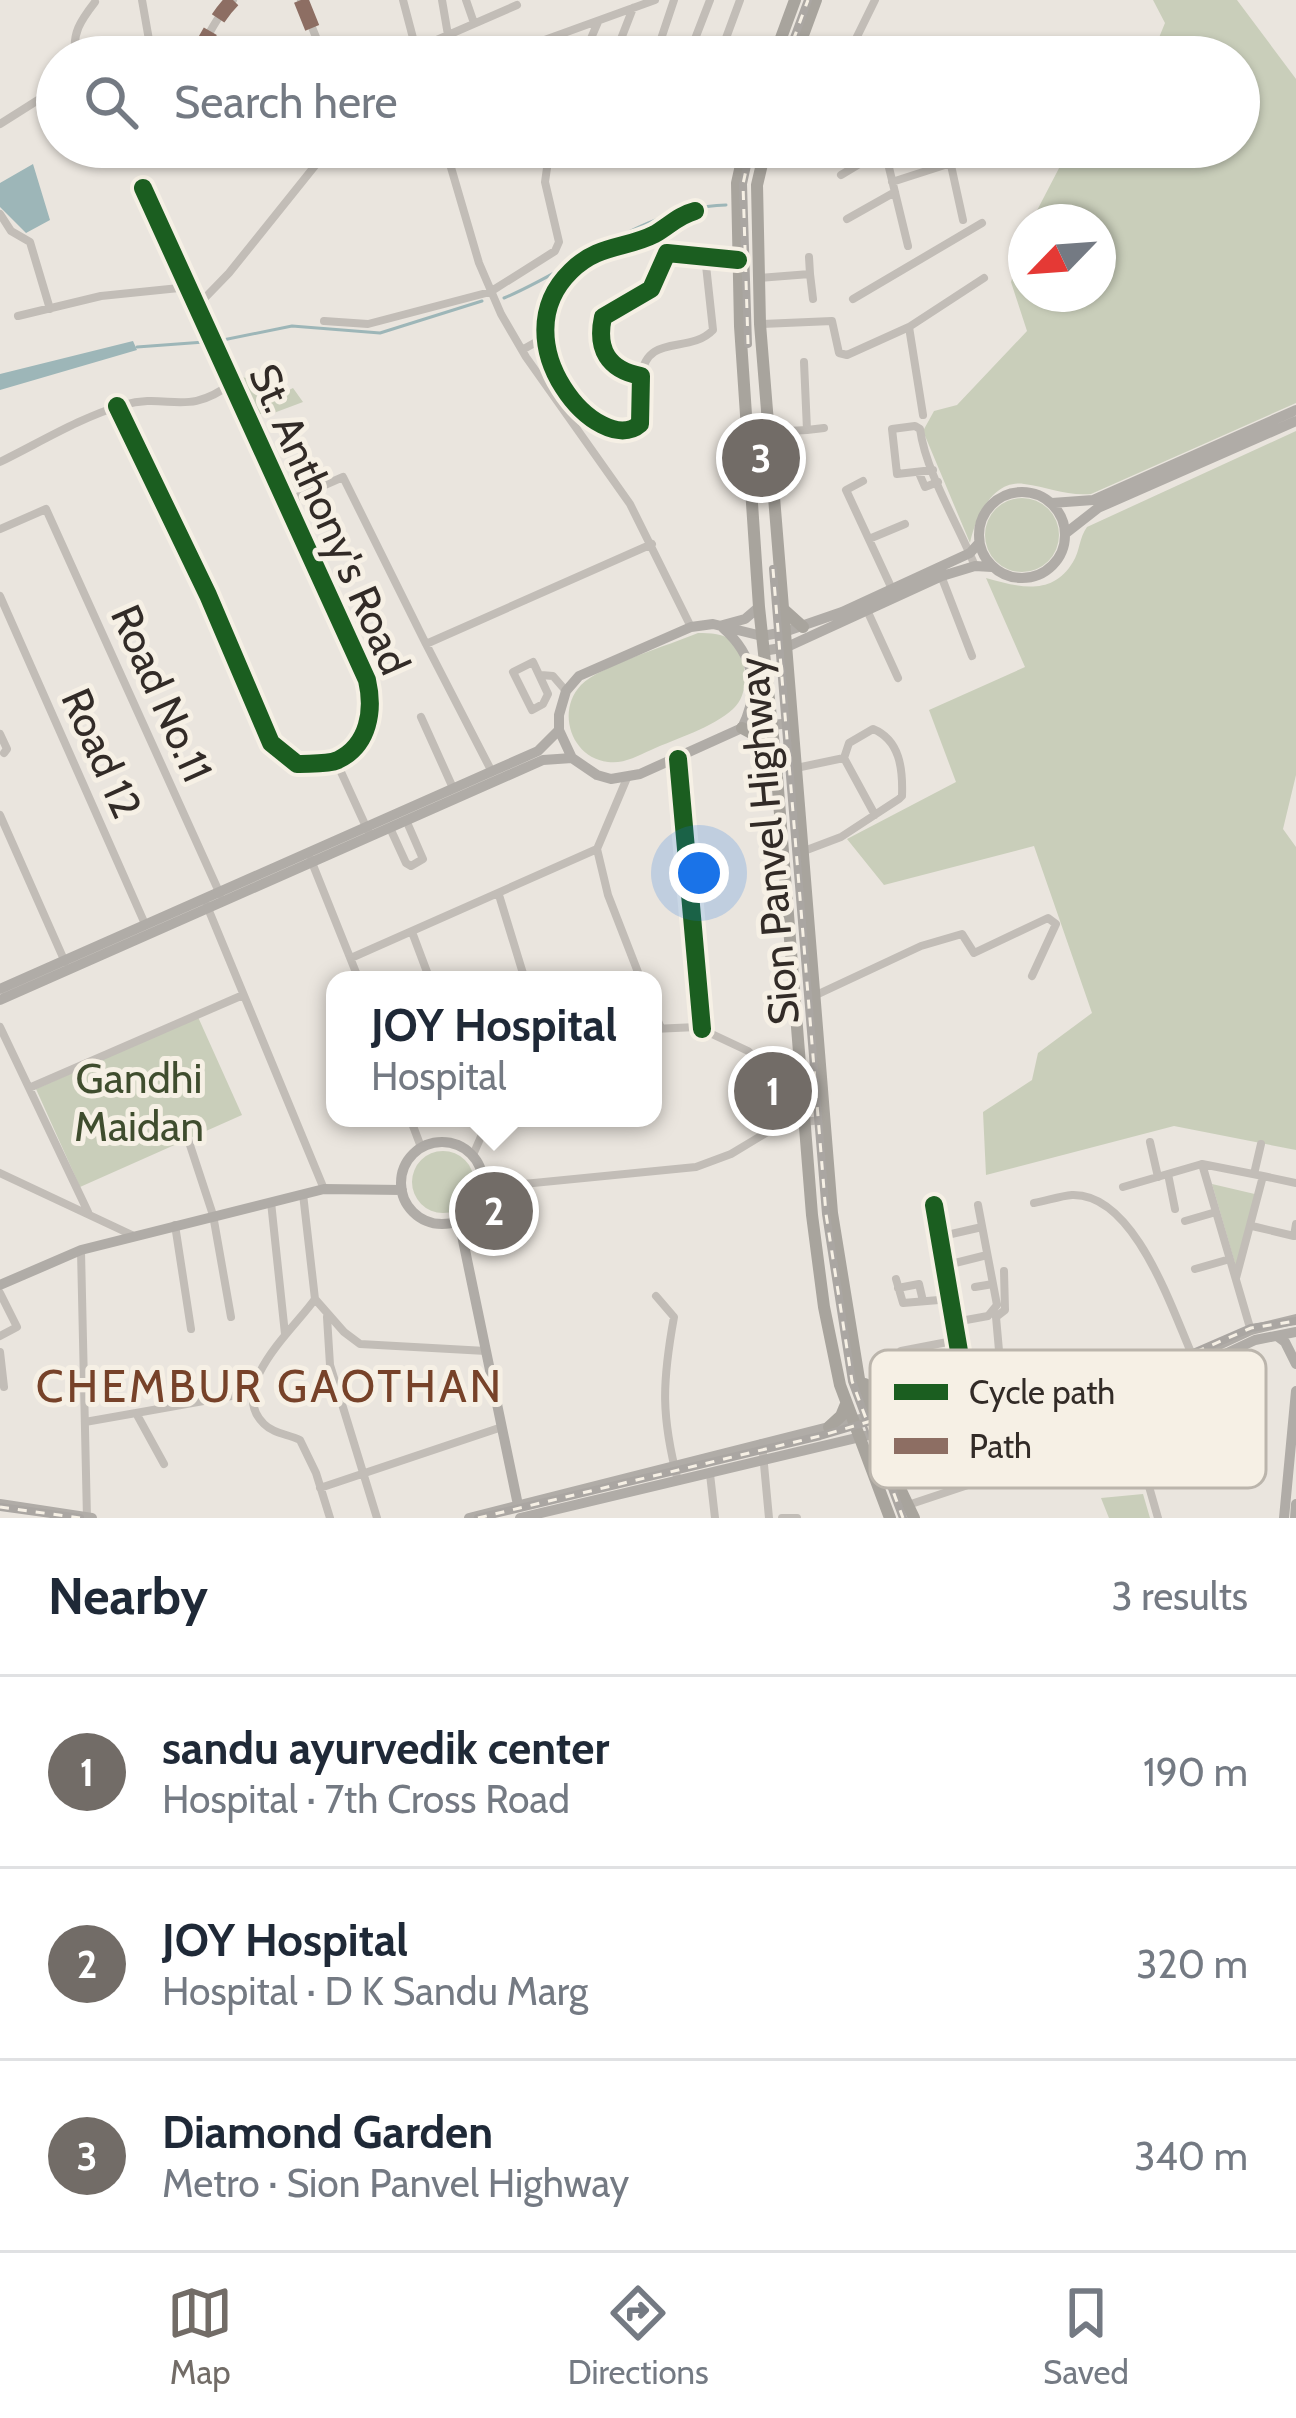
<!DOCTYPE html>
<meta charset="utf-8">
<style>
:root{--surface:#fff;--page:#f6f6f7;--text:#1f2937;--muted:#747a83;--line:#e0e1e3;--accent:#726c67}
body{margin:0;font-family:Cabin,sans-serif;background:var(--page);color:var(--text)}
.compass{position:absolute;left:1008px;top:204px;width:108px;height:108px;border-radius:50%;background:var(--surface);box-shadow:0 3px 9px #0004;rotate:245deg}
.you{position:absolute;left:699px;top:873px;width:42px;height:42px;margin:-30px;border:9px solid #fff;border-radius:50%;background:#1a73e8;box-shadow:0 0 0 18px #1a73e833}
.badge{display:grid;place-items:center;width:78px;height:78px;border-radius:50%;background:var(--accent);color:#fff;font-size:39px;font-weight:700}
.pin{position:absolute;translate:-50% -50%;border:6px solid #fff;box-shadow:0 3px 12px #0006}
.popup{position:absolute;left:326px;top:971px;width:336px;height:156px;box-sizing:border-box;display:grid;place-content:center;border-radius:24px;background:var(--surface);filter:drop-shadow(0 3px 9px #0005);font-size:39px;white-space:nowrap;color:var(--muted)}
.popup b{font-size:45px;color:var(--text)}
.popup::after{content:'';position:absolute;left:50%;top:100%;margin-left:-24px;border:24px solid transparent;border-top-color:var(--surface)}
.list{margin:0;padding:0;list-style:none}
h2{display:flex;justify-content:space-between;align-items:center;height:156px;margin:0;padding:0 48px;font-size:51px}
h2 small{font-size:39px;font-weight:400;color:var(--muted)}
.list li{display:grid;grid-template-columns:78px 1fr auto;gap:36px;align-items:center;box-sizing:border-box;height:192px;padding:0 48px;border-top:3px solid var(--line)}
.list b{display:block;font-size:45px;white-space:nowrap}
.list p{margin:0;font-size:39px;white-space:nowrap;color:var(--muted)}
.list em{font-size:39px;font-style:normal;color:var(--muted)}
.icon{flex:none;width:66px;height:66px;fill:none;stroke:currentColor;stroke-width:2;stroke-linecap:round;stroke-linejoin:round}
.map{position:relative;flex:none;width:1296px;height:1518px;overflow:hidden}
.search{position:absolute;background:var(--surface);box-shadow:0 3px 9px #0004;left:36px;right:36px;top:36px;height:132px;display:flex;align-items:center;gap:30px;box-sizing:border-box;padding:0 42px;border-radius:66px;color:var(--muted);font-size:45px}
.sheet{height:732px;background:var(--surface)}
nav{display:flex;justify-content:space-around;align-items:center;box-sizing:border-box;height:168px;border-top:3px solid var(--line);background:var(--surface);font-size:33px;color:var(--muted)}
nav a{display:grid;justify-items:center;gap:6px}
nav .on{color:var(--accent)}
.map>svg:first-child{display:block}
</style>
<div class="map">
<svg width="1296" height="1518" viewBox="0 0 1296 1518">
<rect width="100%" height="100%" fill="#eae5de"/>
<path fill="#c9ceba" d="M1153,0h84l59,79v324l-205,91c-26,2 -42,-7 -67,-10 -31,-5 -49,34 -54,59l-47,-112 11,-20 23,-6 70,-74 -16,-49 15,-48v60h72v-72h-67l39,-75h169v-90h-88l14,-34z
M242,377l17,4 3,6 14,-6 9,11 8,-4 10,14 -32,12h-12z
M1296,431v344l-13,54 13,18v303l-122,-24 -188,49 -3,-63 49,-32 6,-27 54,-40 -58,-167 -150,39 -37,-46 109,-57 -27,-72 96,-43 -39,-89c32,9 66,19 87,-16 7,-11 6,-24 14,-35z
M985 535a37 37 0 1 1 74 0a37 37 0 1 1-74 0Z
M698,633c12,0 26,0 35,9 15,15 17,53 0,67 -21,19 -56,29 -82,41 -14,6 -27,14 -43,12 -37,-4 -52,-51 -27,-77 20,-20 89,-40 117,-52z
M198,1017l44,98 -162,72 -44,-98z
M412 1182a31 31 0 1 1 62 0a31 31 0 1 1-62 0Z
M1212,1184l47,11 -20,82z
M1143,1494l7,24h-41l-8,-20z"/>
<path fill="#9db6b8" d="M33,164l17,56 -24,13 -26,-26v-24z
M133,341l4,9 -137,40v-16z"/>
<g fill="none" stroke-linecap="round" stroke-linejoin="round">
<path stroke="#9db6b8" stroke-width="3" d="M504,298c75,-31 138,-91 222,-93
M137,347l81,-6 74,-15 88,7 102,-32"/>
<path stroke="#c2bdb7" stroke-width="8" d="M142,0l10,57
M301,0l23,57
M403,0l15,57
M442,0l6,35
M466,0l8,23
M416,49l101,-44
M76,57c-5,-23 5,-37 19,-55
M195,57c13,-19 20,-39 38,-57
M399,57l13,-16
M498,57l157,-57
M583,57l15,-35
M614,57l19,-49
M655,57l19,-57
M688,57l22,-57
M719,57l21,-57
M847,57l28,-57
M0,124l57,-36
M445,147l34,116 22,51 25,43 104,147 61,123
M632,147h8
M884,147l24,99
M947,147l16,73
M810,151l6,-4
M841,175l43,-26
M892,182l59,-19
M695,211c-16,4 -26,15 -40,23 -29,15 -57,10 -84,37 -73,71 29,188 69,153l1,-48c-33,-6 -45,-27 -38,-59l48,-28 16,-36 71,7
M0,214l11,17 19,11 20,67
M847,219l48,-27
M665,227l2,26
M809,257l1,17
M760,278l50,-4 3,25
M853,299l129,-76
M197,306l32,-33 101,-126
M18,316l83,-20 88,-9
M324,321l44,3 122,-32 65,-41 4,-9 -14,-60 5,-35
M761,324l71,-3 7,32 8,2 62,-28 75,-49
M909,327l14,88
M522,350l23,-13
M804,362l3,68 17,-2
M641,376c7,-44 48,-21 72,-46l-8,-74
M117,406l91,189 63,148 26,21c12,-1 30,1 41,-4 31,-15 36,-50 29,-80l-224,-492
M769,432l38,-2
M0,462c39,-19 81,-45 123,-57 46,-13 63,13 109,-22
M933,470l-36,4 -5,-45 23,-3 5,3c6,44 38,95 55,137
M919,473l6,14 13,-5
M863,481l-17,9 46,99
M286,502l57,-25 83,167 226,-100
M0,529l46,-20 174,385
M869,539l36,-15
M940,573l32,83
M0,596l145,328
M866,608l32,70
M426,644l66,128
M533,662l15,32 -5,10 -11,6 -19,-38z
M541,675l12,1 13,15
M421,717l32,71
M0,734l7,15 -3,4
M678,759l24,270
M336,761l32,70
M796,768l48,-10
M0,815l65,147
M390,828l16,35 5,3 12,-7 -17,-39
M597,849l11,46 33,85
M804,851l37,-14 58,-38 3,-3c1,-27 -2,-56 -29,-67l-24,14 -5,15 31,57
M311,860l48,120
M499,895l26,85
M207,906l117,283
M412,932l18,48
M351,958l246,-109 30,-71
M814,996l107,-50 41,-12 12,19 74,-35 8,6 -24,52
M653,1009l8,19
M0,1027l88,185
M653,1029l44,-2 51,24 19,17 33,5
M29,1088l214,-93
M410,1118l11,29
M188,1139l25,76 18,102
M1150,1142l8,35
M473,1155l16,-37
M0,1173l132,62
M1168,1174l7,35
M1254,1174l7,-30
M1263,1176l33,7
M1123,1187l79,-23
M483,1188l213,-21 35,-13 50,-30 42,-4
M303,1194l12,105 29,33 16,12 126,7
M271,1202l14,132
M1034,1203c12,-2 26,-7 38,-8 63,-2 100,115 121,162
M934,1205l39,228 15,42 28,-3 -9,-45 -24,-7 -12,2
M1185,1221l31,-9
M175,1225l16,104
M1252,1226l42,10 2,-12
M947,1235l35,-8
M81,1251l6,267
M951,1264l36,-9
M1195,1269l35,-10
M1236,1278l27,-102 -61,-12 49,167
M896,1279l7,24 48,-4
M975,1287l18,-3
M898,1288l21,-4 4,17
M0,1293l17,34 -17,9
M656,1296l18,21c-12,66 -13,99 4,164
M315,1299c-20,29 -89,88 -51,125 10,10 24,10 36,16l16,33 14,45
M327,1317l3,48 47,153
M955,1322l33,-6 9,-11 -19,-100
M901,1351l57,-11
M0,1352l4,35
M1118,1378l40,140
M1004,1406l-8,-89 9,-7 -1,-39
M136,1413l118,-21
M85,1422l51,-9 28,51
M762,1443l7,75
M710,1474l5,44
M320,1488l182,-61
M908,1505l81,-27
M782,1518h15"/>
<path stroke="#b0aca7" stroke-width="10" d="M979 535a43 43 0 1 1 86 0a43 43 0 1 1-86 0Z
M1052,503l41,-3 203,-90
M1066,533l32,-25 198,-87
M723,625l22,-6 14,-12
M723,628c31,27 38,62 19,100
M763,651l24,-4 155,-71 33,-10 17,1
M792,723l-50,5 -102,46 -29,5 -14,-4 -25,-17 -13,-28v-15l7,-24 13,-15 112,-49 22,-3 49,12 22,-4 58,-20 128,-59 9,-10
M0,989l538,-238 21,-21
M0,1000l543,-240 29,-2
M401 1183a41 41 0 1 1 82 0a41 41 0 1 1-82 0Z
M459,1221l59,284
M0,1285l81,-35 243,-61 78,1
M1277,1336l8,6 11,22
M0,1504l92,14
M469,1518l403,-102 174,-32 72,-6 75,-21 58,-27 45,-11
M520,1518l450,-107 178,-21 107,-50 41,-8
M1284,1518l12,-127
M1295,1518l1,-14"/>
<path stroke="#a8a49d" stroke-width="12" d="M774,57l21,-57
M795,57l21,-57
M745,147l-8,36 3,143 19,281 17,157 36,451 12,92 16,78 50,133
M766,147l-9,38 3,139 72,889 27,166 27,80 28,59
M783,609l20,18
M742,728l13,7 17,23
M865,1384l19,17 22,8
M829,1427l12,-11 5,-12
M900,1487l2,-28 15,-33"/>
<g stroke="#aaa6a2" stroke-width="8">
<path id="rail" d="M787,57l21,-57
M748,344l-5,-160 8,-37
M773,569l53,645 26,167 51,137
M0,1507l80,11
M478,1518l342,-82 146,-43 209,-32 76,-33 45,-7"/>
</g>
<use href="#rail" stroke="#f6f0e5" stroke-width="3" stroke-dasharray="9" stroke-linecap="butt"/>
<path stroke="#8d6e63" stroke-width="15" stroke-dasharray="30 15" stroke-linecap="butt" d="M301,0l23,57
M195,57c13,-19 20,-39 38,-57"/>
<g stroke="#f6f0e5" stroke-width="26">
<path id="cycleway" d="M695,211c-16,4 -26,15 -40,23 -29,15 -57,10 -84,37 -73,71 29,188 69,153l1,-48c-33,-6 -45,-27 -38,-59l48,-28 16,-36 71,7
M117,406l91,189 63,148 26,21c12,-1 30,1 41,-4 31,-15 36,-50 29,-80l-224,-492
M678,759l24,270
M934,1205l39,228 15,42 28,-3 -9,-45 -24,-7 -12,2"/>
</g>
<use href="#cycleway" stroke="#1b5e20" stroke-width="18"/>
</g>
<g text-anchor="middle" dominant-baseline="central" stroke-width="10" stroke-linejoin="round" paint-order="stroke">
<g font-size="42" fill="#322b27" stroke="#f6f0e5">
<text transform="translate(330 519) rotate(66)">St. Anthony's Road</text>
<text transform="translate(162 693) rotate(66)">Road No.11</text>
<text transform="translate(102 753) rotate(66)">Road 12</text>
<text transform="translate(768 841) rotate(-95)">Sion Panvel Highway</text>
</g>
<g font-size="42" fill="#3f4d2e" stroke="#f6f0e5">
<text x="139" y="1078">Gandhi<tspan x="139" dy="48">Maidan</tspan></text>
</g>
<g font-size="45" letter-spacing="3" fill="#774229" stroke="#f6f0e5">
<text x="270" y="1386">CHEMBUR GAOTHAN</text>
</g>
</g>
<rect x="870" y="1350" width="396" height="138" rx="18" fill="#f6f0e5" stroke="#bbb5ac" stroke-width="3"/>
<rect x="894" y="1384" width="54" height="16" fill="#1b5e20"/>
<rect x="894" y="1438" width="54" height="16" fill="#8d6e63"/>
<g font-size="33" fill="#322b27">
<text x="969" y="1404">Cycle path</text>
<text x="969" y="1458">Path</text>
</g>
</svg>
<svg class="compass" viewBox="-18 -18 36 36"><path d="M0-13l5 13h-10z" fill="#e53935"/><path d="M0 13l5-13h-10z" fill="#747a83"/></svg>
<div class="you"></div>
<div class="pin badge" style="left:773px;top:1091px">1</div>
<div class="pin badge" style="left:494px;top:1211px">2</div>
<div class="popup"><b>JOY Hospital</b>Hospital</div>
<div class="pin badge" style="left:761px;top:458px">3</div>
<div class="search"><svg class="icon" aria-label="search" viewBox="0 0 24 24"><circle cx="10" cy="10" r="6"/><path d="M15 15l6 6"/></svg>Search here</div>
</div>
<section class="sheet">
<h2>Nearby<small>3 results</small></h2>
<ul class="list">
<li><span class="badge">1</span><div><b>sandu ayurvedik center</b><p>Hospital · 7th Cross Road</p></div><em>190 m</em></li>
<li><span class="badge">2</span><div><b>JOY Hospital</b><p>Hospital · D K Sandu Marg</p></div><em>320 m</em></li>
<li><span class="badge">3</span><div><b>Diamond Garden</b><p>Metro · Sion Panvel Highway</p></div><em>340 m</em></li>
</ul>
</section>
<nav>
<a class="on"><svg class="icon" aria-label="map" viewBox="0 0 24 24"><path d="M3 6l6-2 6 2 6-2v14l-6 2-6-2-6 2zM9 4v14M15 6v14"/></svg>Map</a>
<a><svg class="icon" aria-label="directions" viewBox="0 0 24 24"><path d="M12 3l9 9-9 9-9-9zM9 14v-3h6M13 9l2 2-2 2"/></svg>Directions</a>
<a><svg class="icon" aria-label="saved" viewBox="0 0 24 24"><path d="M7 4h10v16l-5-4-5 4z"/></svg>Saved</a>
</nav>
